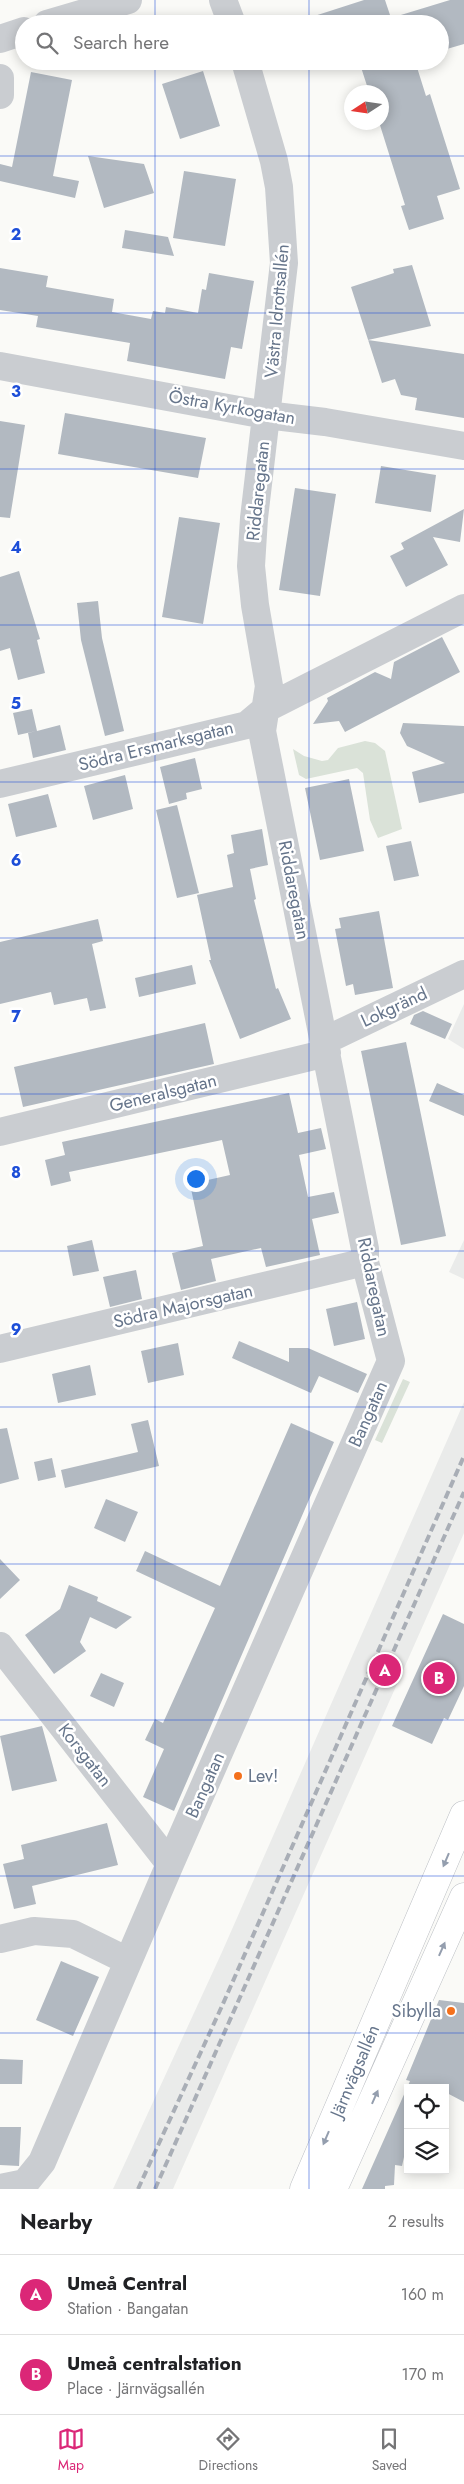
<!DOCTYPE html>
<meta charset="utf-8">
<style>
:root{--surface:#fff;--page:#f2f2f2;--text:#202124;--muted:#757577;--line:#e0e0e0;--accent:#db2777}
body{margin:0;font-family:Jost,sans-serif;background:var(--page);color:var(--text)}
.controls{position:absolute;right:15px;bottom:15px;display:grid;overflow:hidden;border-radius:0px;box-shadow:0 2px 12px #0003}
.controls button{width:45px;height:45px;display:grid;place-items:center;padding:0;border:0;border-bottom:1px solid var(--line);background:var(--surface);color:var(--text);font:25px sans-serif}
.compass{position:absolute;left:344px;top:85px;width:45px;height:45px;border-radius:50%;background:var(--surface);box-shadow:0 2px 12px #0003;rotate:258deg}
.you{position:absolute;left:195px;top:1178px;width:18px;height:18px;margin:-12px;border:4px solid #fff;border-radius:50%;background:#1a73e8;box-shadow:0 0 0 8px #1a73e833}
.badge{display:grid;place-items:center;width:32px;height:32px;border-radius:50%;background:var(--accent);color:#fff;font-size:16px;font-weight:700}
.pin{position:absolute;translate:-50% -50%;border:2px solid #fff;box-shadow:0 1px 5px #0006}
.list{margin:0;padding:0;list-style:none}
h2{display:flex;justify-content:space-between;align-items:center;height:65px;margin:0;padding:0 20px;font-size:21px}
h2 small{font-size:16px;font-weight:400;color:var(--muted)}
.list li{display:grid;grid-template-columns:32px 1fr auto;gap:15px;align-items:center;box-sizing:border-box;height:80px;padding:0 20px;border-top:1px solid var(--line)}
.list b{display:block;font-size:19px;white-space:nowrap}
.list p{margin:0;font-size:16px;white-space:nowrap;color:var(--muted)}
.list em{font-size:16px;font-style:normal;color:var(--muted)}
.icon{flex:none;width:28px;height:28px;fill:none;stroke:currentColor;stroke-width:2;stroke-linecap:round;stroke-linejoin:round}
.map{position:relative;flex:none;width:464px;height:2189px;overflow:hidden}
.search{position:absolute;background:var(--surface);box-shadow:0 2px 12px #0003;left:15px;right:15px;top:15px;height:55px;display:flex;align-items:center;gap:12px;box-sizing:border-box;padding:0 18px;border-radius:28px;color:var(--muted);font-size:19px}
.sheet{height:225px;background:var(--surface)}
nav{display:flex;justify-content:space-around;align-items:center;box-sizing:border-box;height:70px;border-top:1px solid var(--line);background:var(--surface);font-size:14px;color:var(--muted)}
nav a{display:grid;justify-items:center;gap:2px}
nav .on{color:var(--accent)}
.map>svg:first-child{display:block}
</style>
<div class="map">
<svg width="464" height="2189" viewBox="0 0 464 2189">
<rect width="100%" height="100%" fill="#fafaf7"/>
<path fill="#eaebea" d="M464,1004v45l-16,-10z
M464,1240v39l-15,-7z
M464,1402v131l-291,656h-60l109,-237z"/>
<path fill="#dae2d8" d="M365,741l10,2 10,8 17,78 -24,9 -8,-18 -7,-47 -6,-5 -51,11 -7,-4 -6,-26 11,7 18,5 6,-1 10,-12z
M403,1379l7,3 -28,61 -7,-3z"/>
<path fill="#b2b9c1" d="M364,0h21l6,18 59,-18h14v44l-24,7v-27h-138v-4z
M359,61h56l11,35 4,-2 30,95 -23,7 7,23 -35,11 -8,-24 4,-1 -26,-83h3v-30h-13z
M203,71l17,55 -40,13 -18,-55z
M31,72l41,8 -19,96 26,5 -4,17 -75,-17v-17l12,3z
M88,156l56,8 10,29 -50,15z
M184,171l52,8 -11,67 -52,-8z
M125,230l43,7 6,19 -52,-8z
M412,265l19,61 -63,14 96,14v64l-49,-8 2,-12 -16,-3 -6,-16 -13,4 -31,-96 43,-14 -1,-4z
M0,268l48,8 -2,11 68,12 -2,13 39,7 2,-8 12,2 1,-6 32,6 4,-24 4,1 3,-17 45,8 -12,68 -11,-2 -6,32 -98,-18 3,-18 -94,-16 2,-11 -38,-6z
M65,413l141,25 -8,40 -140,-24z
M0,421l25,4 -15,93 -10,-1z
M381,466l55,9 -5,37 -56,-9z
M295,488l41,6 -16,102 -41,-6z
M464,509l-4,33 -27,-5 15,28 -42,22 -16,-31 14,-7 -3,-6z
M179,517l41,6 -17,101 -41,-7z
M19,571l21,68 -3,1 8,33 -27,7 -8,-32 -10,3v-74z
M98,601l4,37 22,93 -19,5 -24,-96 -4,-37z
M442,637l18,35 -115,60 -6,-11 -26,3 15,-23 -1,-3 48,-26 16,7 3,-17z
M32,709l5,22 23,-6 6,25 -33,8 -5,-25 8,-2 -18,4 -5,-22z
M403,723l61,3v67l-45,10 -7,-31 33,-9 -38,-17 -7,-13z
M195,758l7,31 -16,4 1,6 -18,5 -9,-37z
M125,775l8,34 -40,11 -9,-34z
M349,779l15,72 -44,9 -15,-72z
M48,794l9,33 -41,10 -8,-33z
M177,805l22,88 -22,5 -21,-88z
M262,829l6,36 -18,4 6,30 -2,1 22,89 2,-1 13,31 -51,20 -31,-79h2l-14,-65 36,-8 -6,-32 7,-2 -3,-18z
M411,841l8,35 -25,5 -8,-35z
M379,911l14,77 -38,7 -2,-11 -7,2 -11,-57 6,-1 -2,-10z
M98,919l5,22 -11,3 14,64 -16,3 -3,-13 -33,7 -3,-13 -51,12v-62z
M192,965l4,19 -57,13 -4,-19z
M423,1011l29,13 -7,15 -35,-15 4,-9z
M205,1023l9,41 -191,43 -9,-40z
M406,1042l40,194 -45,9 -40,-194z
M437,1083l27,12v21l-35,-15z
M289,1093l9,40 23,-5 5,21 -27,6 9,42 26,-5 5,21 -27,6 8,36 -54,12 -5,-19 -50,11 5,22 -35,9 -9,-37 31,-7 -13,-62 40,-9 -8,-35 -153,32 2,9 -20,5 -6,-26 20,-5 -3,-13z
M92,1240l7,31 -26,5 -6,-30z
M136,1270l6,29 -32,8 -7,-30z
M357,1302l8,37 -31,7 -8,-37z
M239,1341l50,21v-14h19l59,26 -9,19 -39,-17 -8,17 -79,-35z
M178,1343l6,32 -36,8 -7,-32z
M90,1365l6,30 -38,8 -6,-29z
M148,1420l11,46 -94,22 -4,-18 77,-18 -7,-28z
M291,1423l43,19 -160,369 -31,-14 21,-48 -19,-9 10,-21 8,4 52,-115 -79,-37 9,-20 75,35z
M7,1428l12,51 -19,5v-55z
M52,1458l4,19 -18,4 -4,-19z
M106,1499l32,13 -13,30 -31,-14z
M0,1559l20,21 -20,19z
M69,1585l29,12 -1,4 35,16 -16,12 -26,-12 -10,25 6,9 -32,23 -29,-39 35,-26z
M443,1614l21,10v62l-16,34 -4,-2 -12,26 -40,-18z
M101,1673l23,10 -10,24 -24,-11z
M42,1726l15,55 -45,10 -12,-55z
M107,1823l11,42 -86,21 4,18 -22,5 -11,-45 21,-5 -3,-14z
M61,1961l38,16 -26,59 -37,-16z
M439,2000l25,3v99l-19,-10v-4h-37v51l-6,27 -7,-1 -1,20 -9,1v3h-23l48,-108 -4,-1z
M0,2059l23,1 -1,24h-22z
M0,2127h21l-2,39 -19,-1z"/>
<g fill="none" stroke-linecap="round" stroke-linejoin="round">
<g stroke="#bdc0c5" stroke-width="29">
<path id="major" d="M304,2189l160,-374
M333,2189l131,-292"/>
</g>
<path stroke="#cacdd1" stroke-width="28" d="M223,0l9,24
M47,24l81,-24
M0,39l24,-8
M0,78v17
M0,366l266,49 59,7 139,24
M0,784l247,-59 20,-17 197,-100
M324,1041l140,-67
M0,1132l327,-79
M0,1349l365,-87
M0,1646l170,218
M0,1939l34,-8 39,3 55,27
M0,2188l25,-5 17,-21 128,-298 221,-503 -26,-99v-13l-103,-518 7,-45 -14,-81 -4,-39 3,-48 30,-255 -5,-76 -5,-26 -29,-100"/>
<use href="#major" stroke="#fff" stroke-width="28"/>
<path stroke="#a9aeb6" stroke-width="4" stroke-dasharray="8 4" stroke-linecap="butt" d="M138,2189l84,-183 242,-550
M155,2189l309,-697"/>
</g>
<defs><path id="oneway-solid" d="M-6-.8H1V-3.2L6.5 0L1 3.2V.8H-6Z" transform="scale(1.25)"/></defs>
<g fill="#949eae">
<use href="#oneway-solid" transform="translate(446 1860) rotate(113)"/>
<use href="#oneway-solid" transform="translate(442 1949) rotate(-66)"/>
<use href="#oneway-solid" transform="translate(375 2097) rotate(-66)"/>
<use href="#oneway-solid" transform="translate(326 2138) rotate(113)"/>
</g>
<path fill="none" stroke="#1d4ed8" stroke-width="1" stroke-opacity="0.55" d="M155,0v24M309,0v24M155,61v2128M309,61v2128M0,156h464M0,313h464M0,469h464M0,625h464M0,782h464M0,938h464M0,1094h464M0,1251h464M0,1407h464M0,1564h464M0,1720h464M0,1876h464M0,2033h464"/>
<g fill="#f4711d" stroke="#fff" stroke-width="2">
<circle cx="238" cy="1776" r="5"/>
<circle cx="451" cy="2011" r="5"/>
</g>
<g text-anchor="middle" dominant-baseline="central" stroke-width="5" stroke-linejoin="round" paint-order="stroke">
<g font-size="18" fill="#66758b" stroke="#fff">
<text transform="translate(277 311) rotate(-85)">Västra Idrottsallén</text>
<text transform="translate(232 407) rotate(10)">Östra Kyrkogatan</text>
<text transform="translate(258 491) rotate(-84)">Riddaregatan</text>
<text transform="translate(156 746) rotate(-14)">Södra Ersmarksgatan</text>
<text transform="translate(294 890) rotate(79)">Riddaregatan</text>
<text transform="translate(394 1007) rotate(-25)">Lokgränd</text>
<text transform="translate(163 1093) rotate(-14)">Generalsgatan</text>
<text transform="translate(374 1287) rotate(78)">Riddaregatan</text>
<text transform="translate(183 1306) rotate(-13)">Södra Majorsgatan</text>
<text transform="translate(368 1414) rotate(-66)">Bangatan</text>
<text transform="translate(85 1755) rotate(52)">Korsgatan</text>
<text transform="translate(205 1785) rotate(-66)">Bangatan</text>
<text transform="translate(355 2071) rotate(-67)">Järnvägsallén</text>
</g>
<g font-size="18" fill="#66758b" stroke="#fff" text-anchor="start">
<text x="248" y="1776">Lev!</text>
<text x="441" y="2011" text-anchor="end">Sibylla</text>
</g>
</g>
<g font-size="16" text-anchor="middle" font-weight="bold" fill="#1d4ed8" stroke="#fff" stroke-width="5" stroke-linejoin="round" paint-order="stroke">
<text x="16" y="240">2</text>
<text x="16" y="397">3</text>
<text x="16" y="553">4</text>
<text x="16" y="709">5</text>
<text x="16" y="866">6</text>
<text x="16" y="1022">7</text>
<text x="16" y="1178">8</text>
<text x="16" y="1335">9</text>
</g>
</svg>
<div class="controls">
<button><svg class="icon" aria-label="locate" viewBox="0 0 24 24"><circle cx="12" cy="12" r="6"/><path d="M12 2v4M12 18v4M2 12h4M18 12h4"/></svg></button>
<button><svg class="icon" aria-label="layers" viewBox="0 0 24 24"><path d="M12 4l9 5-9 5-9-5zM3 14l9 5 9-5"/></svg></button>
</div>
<svg class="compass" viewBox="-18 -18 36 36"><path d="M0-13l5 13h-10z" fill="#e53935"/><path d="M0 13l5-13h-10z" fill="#757577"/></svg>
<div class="you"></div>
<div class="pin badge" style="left:385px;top:1670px">A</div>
<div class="pin badge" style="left:439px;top:1678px">B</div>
<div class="search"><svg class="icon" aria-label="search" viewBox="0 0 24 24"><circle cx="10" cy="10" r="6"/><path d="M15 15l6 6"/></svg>Search here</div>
</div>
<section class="sheet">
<h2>Nearby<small>2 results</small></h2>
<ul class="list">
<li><span class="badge">A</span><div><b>Umeå Central</b><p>Station · Bangatan</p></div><em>160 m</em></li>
<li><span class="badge">B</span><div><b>Umeå centralstation</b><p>Place · Järnvägsallén</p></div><em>170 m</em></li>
</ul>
</section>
<nav>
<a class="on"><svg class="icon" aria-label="map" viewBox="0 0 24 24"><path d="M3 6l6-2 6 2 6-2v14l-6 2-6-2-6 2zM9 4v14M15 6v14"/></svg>Map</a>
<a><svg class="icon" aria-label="directions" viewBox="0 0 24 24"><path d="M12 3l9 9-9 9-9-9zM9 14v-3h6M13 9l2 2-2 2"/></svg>Directions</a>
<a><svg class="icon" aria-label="saved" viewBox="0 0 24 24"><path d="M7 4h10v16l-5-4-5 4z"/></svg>Saved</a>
</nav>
